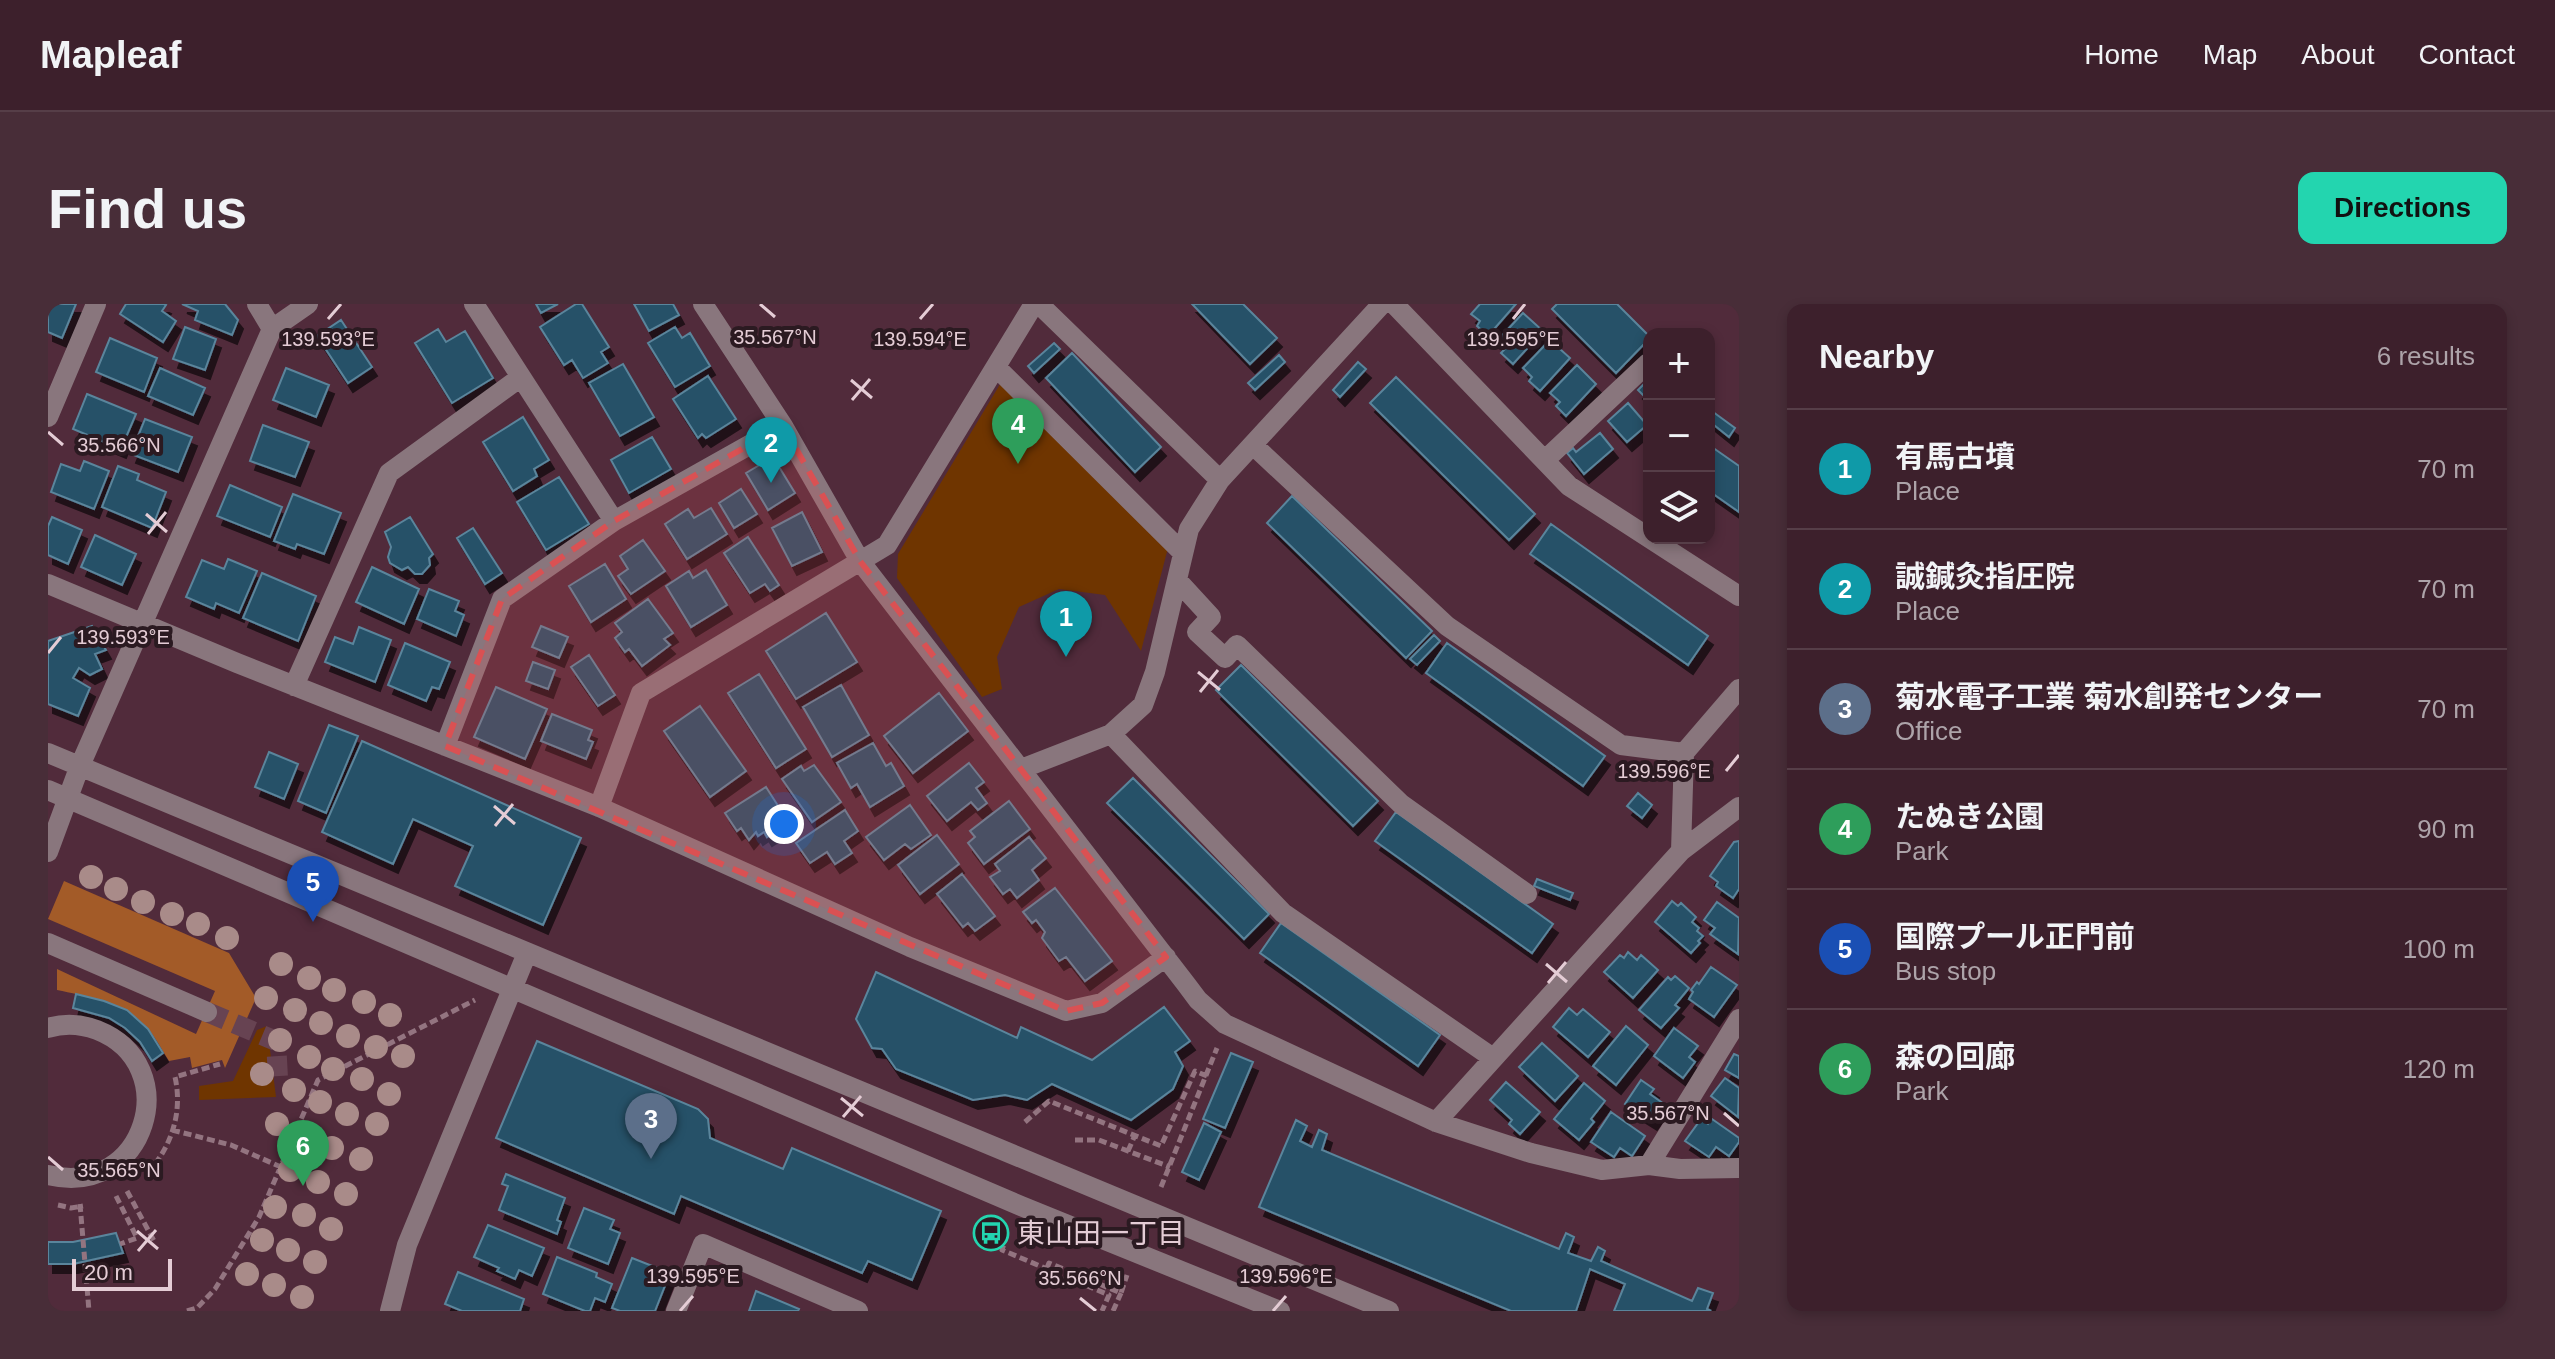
<!DOCTYPE html>
<meta charset="utf-8">
<style>
:root{--surface:#3d202c;--page:#482d38;--text:#f1f3f6;--muted:#ada3a9;--line:#563e48;--accent:#23d5af}
body{margin:0;font-family:Helvetica,"Noto Sans JP",sans-serif;background:var(--page);color:var(--text)}
.controls{position:absolute;right:24px;top:24px;display:grid;overflow:hidden;border-radius:16px;box-shadow:0 4px 12px #0003}
.controls button{width:72px;height:72px;display:grid;place-items:center;padding:0;border:0;border-bottom:2px solid var(--line);background:var(--surface);color:var(--text);font:40px sans-serif}
.scale{position:absolute;left:24px;bottom:20px;width:100px;box-sizing:border-box;padding-left:8px;border:4px solid #e4ccd5;border-top:0;font-size:22px;line-height:28px;white-space:nowrap;color:#e4ccd5;-webkit-text-stroke:6px #2b1a21;paint-order:stroke}
.you{position:absolute;left:736px;top:520px;width:28px;height:28px;margin:-20px;border:6px solid #fff;border-radius:50%;background:#1a73e8;box-shadow:0 0 0 12px #1a73e833}
.badge{display:grid;place-items:center;width:52px;height:52px;border-radius:50%;background:var(--accent);color:#fff;font-size:26px;font-weight:700}
.pin{position:absolute;translate:-50% -66px;filter:drop-shadow(0 2px 4px #0008)}
.pin::after{content:'';position:absolute;top:42px;width:28px;height:24px;background:inherit;clip-path:polygon(0 0,100% 0,50% 100%)}
.list{margin:0;padding:0;list-style:none}
h2{display:flex;justify-content:space-between;align-items:center;height:104px;margin:0;padding:0 32px;font-size:34px}
h2 small{font-size:26px;font-weight:400;color:var(--muted)}
.list li{display:grid;grid-template-columns:52px 1fr auto;gap:24px;align-items:center;box-sizing:border-box;height:120px;padding:0 32px;border-top:2px solid var(--line)}
.list b{display:block;font-size:30px;white-space:nowrap}
.list p{margin:0;font-size:26px;white-space:nowrap;color:var(--muted)}
.list em{font-size:26px;font-style:normal;color:var(--muted)}
.icon{flex:none;width:44px;height:44px;fill:none;stroke:currentColor;stroke-width:2;stroke-linecap:round;stroke-linejoin:round}
.map{position:relative;flex:none;width:1691px;height:1007px;overflow:hidden;border-radius:16px}
header{display:flex;align-items:center;gap:48px;box-sizing:border-box;height:112px;padding:0 40px;background:var(--surface);border-bottom:2px solid var(--line)}
header strong{font-size:38px}
nav{display:flex;gap:44px;margin-inline-start:auto;font-size:28px}
.intro{display:flex;align-items:center;justify-content:space-between;box-sizing:border-box;height:192px;padding:0 48px}
h1{margin:0;font-size:56px}
.button{padding:20px 36px;border-radius:16px;background:var(--accent);color:#111;font-size:28px;font-weight:700}
main{display:flex;gap:48px;padding:0 48px}
aside{flex:1;background:var(--surface);border-radius:16px;box-shadow:0 4px 12px #0003}
.map>svg:first-child{display:block}
</style>
<header>
<strong>Mapleaf</strong>
<nav><a>Home</a><a>Map</a><a>About</a><a>Contact</a></nav>
</header>
<div class="intro"><h1>Find us</h1><a class="button">Directions</a></div>
<main>
<div class="map">
<svg width="1691" height="1007" viewBox="0 0 1691 1007">
<defs>
<filter id="shadow"><feDropShadow dx="5" dy="9" stdDeviation="0" flood-color="#0009"/></filter>
</defs>
<rect width="100%" height="100%" fill="#512b3b"/>
<path fill="#6f3500" d="M954,77l166,167 -27,103 -36,-56 -46,-6 -40,18 -22,50 5,32 -20,8 -85,-119 1,-24z
M219,722l9,71 -77,3v-14l34,-5 24,-51z"/>
<path fill="#a35b28" d="M16,577l165,72 27,45 -31,70 -3,-8 -30,8 -2,-11 -21,4c-7,-11 -13,-23 -21,-32 -23,-27 -58,-32 -91,-39v-21l139,65 19,-43 -167,-72z"/>
<path fill="#275167" stroke="#5a859c" stroke-width="2" filter="url(#shadow)" d="M0,0h28l-14,34 -14,-6z
M78,0h38l2,1 -4,6 14,10 -13,21 -43,-28z
M134,0h43l13,16 -6,15 -37,-15 3,-9z
M488,0h22l-17,9z
M528,0h6l27,43 -8,5 7,11 -25,15 -11,-18 -8,5 -24,-38z
M586,0h39l6,11 -30,16z
M1144,0h51l34,34 -27,26z
M1432,0h36l-28,32 -11,-10 3,-5 -9,-7z
M1509,0h60l32,32v3l-33,34 -64,-64z
M1475,9l20,18 -30,33 -12,-11 4,-4 -8,-8z
M293,16l31,47 -24,16 -31,-47z
M137,23l31,12 -11,31 -32,-11z
M627,23l7,11 8,-5 20,33 -35,21 -27,-44z
M390,25l8,13 19,-11 28,47 -41,25 -37,-60z
M62,34l47,20 -13,34 -48,-20z
M1502,36l20,18 -30,33 -11,-10 3,-4 -9,-9z
M1006,39l6,6 -26,24 -6,-7z
M1024,49l89,94 -26,25 -89,-94z
M1231,51l6,7 -30,28 -7,-7z
M1310,58l8,7 -26,28 -7,-7z
M575,60l31,53 -34,19 -31,-53z
M1529,61l19,19 -30,32 -10,-10 4,-4 -10,-9z
M112,64l45,20 -12,27 -45,-19z
M238,64l43,17 -13,32 -43,-17z
M660,72l28,43 -30,19 -4,-4 -4,4 -25,-39z
M1348,73l139,137 -26,26 -139,-137z
M1601,75v22l-11,-11z
M39,90l49,20 -15,35 -48,-20z
M1580,99l19,22 -20,17 -19,-21z
M1661,105l26,19 -6,9 -20,-16z
M475,113l26,43 -15,9 3,7 -24,15 -30,-49z
M97,115l47,18 -14,35 -47,-18z
M215,121l46,17 -14,35 -45,-16z
M1552,129l13,16 -29,25 -17,-21 6,-5 3,4z
M604,133l19,32 -42,24 -18,-33z
M1661,141l30,21v46l-30,-21z
M725,153l22,36 -27,17 -22,-37z
M36,157l25,10 -15,38 -43,-17 10,-28 19,7z
M70,162l21,8 -2,6 29,12 -14,36 -50,-21z
M511,173l30,47 -43,26 -29,-48z
M182,181l52,22 -12,30 -53,-21z
M693,185l16,25 -23,14 -15,-25z
M245,190l48,19 -17,41 -27,-10 -2,5 -21,-8z
M1244,192l140,135 -26,27 -139,-135z
M663,204l16,26 -40,25 -22,-35 23,-15 6,9z
M754,208l20,40 -30,14 -20,-38z
M4,213l30,13 -14,34 -20,-9v-29z
M362,213l23,37 -4,4 1,7 -8,9h-7l-7,-7 -6,3 -12,-7 -2,-6 3,-10 -6,-15z
M1503,220l157,112 -20,29 -158,-111z
M425,224l29,45 -17,11 -28,-46z
M47,231l41,19 -14,31 -41,-18z
M700,233l31,48 -9,6 -5,-7 -15,9 -26,-40z
M595,236l22,31 -34,23 -13,-18 10,-7 -8,-13z
M180,255l29,12 -18,42 -23,-10 -2,6 -28,-12 16,-37 22,9z
M557,260l21,35 -35,23 -22,-36z
M324,263l47,22 -15,35 -48,-22z
M658,266l21,35 -36,22 -25,-41 23,-15 4,7z
M214,269l54,23 -18,45 -55,-23z
M381,285l30,12 -4,10 9,4 -8,21 -39,-17z
M600,295l25,34 -9,6 6,6 -28,21 -13,-17 -4,3 -10,-14 7,-6 -7,-9z
M778,309l31,49 -61,37 -30,-48z
M44,322l14,24 -11,4 7,15 -12,6 -11,-7 -6,10 17,10 -12,28 -30,-12v-63z
M493,322l27,11 -9,21 -27,-11z
M311,323l32,13 -16,42 -50,-20 10,-25 18,7z
M1386,331l6,6 -23,24 -7,-6z
M357,339l45,19 -11,27 -7,-2 -6,14 -38,-16z
M1399,339l158,113 -22,30 -157,-113z
M541,351l26,40 -17,11 -27,-39z
M485,358l22,8 -7,19 -22,-8z
M1193,361l137,136 -25,25 -137,-136z
M711,370l47,75 -30,19 -48,-75z
M793,381l28,50 -37,22 -29,-50z
M448,383l51,22 -22,50 -51,-22z
M891,389l29,38 -55,42 -29,-37z
M652,402l46,65 -36,26 -46,-66z
M504,410l40,16 -4,10 5,2 -7,17 -45,-18z
M281,421l29,11 -32,77 -28,-12z
M314,437l219,97 -38,87 -88,-39 18,-40 -60,-27 -20,45 -71,-32z
M825,439l13,23 5,-3 13,23 -34,21 -13,-23 -6,4 -14,-25z
M221,448l29,12 -14,35 -29,-12z
M921,459l15,19 -8,6 11,15 -9,7 -7,-8 -24,19 -20,-25z
M766,461l27,37 -29,20 -30,-43 19,-13 3,5z
M1085,474l136,136 -25,25 -137,-136z
M718,483l23,36 -22,14 -3,-5 -6,4 -2,-4 -7,8 -8,-12 -4,3 -12,-18z
M1590,489l14,12 -10,13 -15,-12z
M961,497l21,28 -46,35 -16,-21 7,-6 -5,-6z
M862,501l21,30 -20,14 -6,-5 -21,16 -18,-23z
M797,506l13,21 -14,10 8,12 -17,11 -8,-12 -17,11 -14,-20z
M1348,508l157,112 -21,29 -157,-112z
M889,531l22,29 -39,30 -22,-29z
M981,533l17,21 -14,12 7,10 -22,18 -7,-9 -7,5 -13,-17 10,-6 -5,-7z
M1691,537v48l-6,9 -17,-12 2,-4 -8,-6 24,-34z
M914,570l33,42 -20,15 -7,-8 -5,4 -26,-33z
M1489,575l36,14 -3,7 -36,-14z
M1007,584l57,73 -27,20 -19,-24 -7,4 -17,-23 3,-6 -9,-12 -4,3 -9,-11z
M1624,597l6,5 3,-3 15,14 -4,5 7,6 -2,3 6,5 -5,5 2,2 -9,10 -36,-31z
M1669,598l22,16 -1,36 -28,-20 5,-6 -11,-8z
M1233,619l159,112 -22,31 -158,-113z
M1580,648l9,8 4,-5 17,15 -25,28 -29,-26 16,-17 4,3z
M1663,663l26,18 -23,32 -25,-18 4,-7 -2,-2 6,-8 2,2z
M828,668l141,66 4,-11 71,33 72,-53 26,34 -15,11 8,14 -10,23 -42,31 -79,-36 -25,16 -22,-5 -32,5 -77,-31 -14,-20 -10,-1 -16,-29z
M1627,672l14,12 -14,17 4,3 -18,20 -22,-18 29,-33 3,3z
M28,690l28,7 23,9 21,19 15,24 -11,8 -12,-19 -15,-14 -16,-10 -36,-10z
M1521,704l8,7 6,-6 27,23 -22,25 -35,-30z
M1578,722l22,19 -32,40 -23,-19z
M1626,724l24,18 -9,11 6,5 -12,16 -29,-22z
M489,737l161,68 10,10 2,19 73,31 9,-21 149,63 -29,69 -44,-19 -6,12 -181,-77 -7,18 -178,-76z
M1494,739l36,33 -23,25 -36,-34z
M1183,749l22,9 -28,66 -22,-9z
M1686,750l5,2v22l-14,-8z
M1677,774l14,10 -1,29 -27,-21z
M1593,776l13,9 -4,5 14,10 -12,17 -27,-17z
M1458,778l34,30 -20,22 -11,-10 3,-4 -22,-20z
M1536,779l21,18 -14,18 3,3 -15,18 -25,-21z
M1563,808l34,24 -13,20 -12,-8 -6,9 -23,-15z
M1653,815l7,5 4,-5 27,19v4l-10,14 -13,-9 -7,10 -24,-16z
M1248,816l11,6 -7,15 12,6 7,-17 8,4 -5,16 237,99 7,-16 8,4 -6,16 23,8 7,-14 7,4 -4,10 91,40 6,-13 15,5 -6,16 4,2h-97l11,-27 -35,-15 -14,42h-65l-252,-104z
M1156,819l17,9 -22,48 -17,-8z
M458,870l59,24 -8,22 4,2 -4,12 -58,-24 9,-24 -6,-2z
M536,904l30,12 -4,9 10,4 -12,31 -40,-16z
M440,921l56,23 -12,28 -13,-6 -4,9 -18,-8 2,-3 -25,-11z
M68,929l7,20 -50,11h-25v-22h25z
M509,953l40,16 -1,4 16,7 -7,18 -10,-4 -5,13h-5l-42,-17z
M584,954l38,15 -15,38h-35l-8,-3z
M410,968l66,27 -4,12h-58l-17,-7z
M708,987l43,18 -1,2h-49z"/>
<g fill="none" stroke-linecap="round" stroke-linejoin="round">
<path stroke="#674352" stroke-width="20" stroke-dasharray="20 10" stroke-linecap="butt" d="M159,708l69,29 2,37"/>
<path stroke="#937480" stroke-width="5" stroke-dasharray="8 4" stroke-linecap="butt" d="M977,818l24,-21 112,45 34,-75 12,5
M124,826l59,15 50,22
M1027,836h24l71,27
M1080,847l7,-16
M107,860c19,-25 27,-56 20,-87l45,-13
M1113,883l56,-139
M79,887l27,50
M68,892l21,42 -17,6
M32,900l9,107
M10,901l13,3 12,-2
M959,930l-5,16 107,45 -7,16
M999,964l2,-5 72,30 6,-18
M139,1007l10,-3 18,-19 44,-72 59,-137 157,-80
M1065,1007l8,-18"/>
<path stroke="#89767d" stroke-width="20" d="M426,0l140,217
M655,0l80,122 77,135 326,423 12,16 27,24 211,98 95,31 71,17 47,-5 31,4 59,-1
M991,0l181,176
M1346,0l175,182 170,110
M224,25l36,-25
M948,63l187,186
M0,113l48,-113
M1205,141l194,181 174,119 63,8
M1497,156l103,-97
M1129,276l34,37 -14,15 28,26 12,-13 164,159 126,90
M0,280l189,79 362,144 311,140 156,64 36,-8 64,-46
M246,382l95,-213 132,-96
M1063,430l172,179 210,145
M397,442l57,-147 112,-78 169,-95
M0,449l1341,558
M973,465l90,-35 32,-29 12,-33 34,-143 31,-49 162,-176
M0,486l973,416 259,105
M551,503l42,-114 246,-148 147,-241
M1633,547l3,-98 55,-64
M0,548l31,-84 193,-439 -15,-25
M0,639l159,69
M0,724c16,-5 33,-4 49,2 89,35 49,169 -49,145
M1388,818l245,-271 58,-44
M1601,861l90,-146
M342,1007l17,-66 120,-292
M628,1007l27,-67 155,67"/>
</g>
<g fill="#a98b89">
<circle cx="43" cy="573" r="12"/>
<circle cx="68" cy="585" r="12"/>
<circle cx="95" cy="598" r="12"/>
<circle cx="124" cy="610" r="12"/>
<circle cx="150" cy="620" r="12"/>
<circle cx="179" cy="634" r="12"/>
<circle cx="233" cy="660" r="12"/>
<circle cx="261" cy="674" r="12"/>
<circle cx="286" cy="686" r="12"/>
<circle cx="218" cy="694" r="12"/>
<circle cx="316" cy="698" r="12"/>
<circle cx="247" cy="706" r="12"/>
<circle cx="342" cy="711" r="12"/>
<circle cx="273" cy="719" r="12"/>
<circle cx="300" cy="732" r="12"/>
<circle cx="232" cy="736" r="12"/>
<circle cx="328" cy="743" r="12"/>
<circle cx="355" cy="752" r="12"/>
<circle cx="261" cy="753" r="12"/>
<circle cx="285" cy="765" r="12"/>
<circle cx="214" cy="770" r="12"/>
<circle cx="314" cy="775" r="12"/>
<circle cx="246" cy="786" r="12"/>
<circle cx="341" cy="790" r="12"/>
<circle cx="272" cy="798" r="12"/>
<circle cx="299" cy="810" r="12"/>
<circle cx="229" cy="820" r="12"/>
<circle cx="329" cy="820" r="12"/>
<circle cx="256" cy="833" r="12"/>
<circle cx="284" cy="844" r="12"/>
<circle cx="313" cy="855" r="12"/>
<circle cx="242" cy="866" r="12"/>
<circle cx="270" cy="878" r="12"/>
<circle cx="298" cy="890" r="12"/>
<circle cx="227" cy="903" r="12"/>
<circle cx="256" cy="911" r="12"/>
<circle cx="283" cy="925" r="12"/>
<circle cx="214" cy="936" r="12"/>
<circle cx="240" cy="946" r="12"/>
<circle cx="267" cy="958" r="12"/>
<circle cx="199" cy="970" r="12"/>
<circle cx="226" cy="981" r="12"/>
<circle cx="254" cy="993" r="12"/>
</g>
<path fill="#da5153" fill-opacity="0.2" stroke="#da5153" stroke-width="6" stroke-dasharray="16 10" stroke-linejoin="round" d="M735,122l77,135 306,396 -64,46 -36,8 -621,-265 57,-147 112,-78z"/>
<path fill="none" stroke="#e4ccd5" stroke-width="3" d="M712,0l15,13M280,15l13,-15M872,15l13,-15M1465,15l12,-15M803,76l21,18M804,96l18,-21M0,128l15,13M98,210l21,18M100,230l18,-22M0,349l13,-16M1150,368l22,18M1152,388l18,-22M1678,467l13,-16M446,502l21,18M447,522l18,-22M1498,660l21,18M1500,679l18,-21M793,794l22,18M1676,809l15,13M795,813l18,-21M0,853l15,13M89,927l21,18M90,947l18,-21M1032,994l16,13M632,1007l13,-15M1225,1007l13,-15"/>
<defs>
<g id="bus-ring" transform="scale(1.8)"><circle r="9.5" fill="#2b1a21" stroke="#23d5af" stroke-width="1.5"/><path d="M-5-6H5V4H4V6H2V4H-2V6H-4V4H-5ZM-3.5-4V0h7V-4ZM-3.5 1.2v1.5H-2V1.2ZM2 1.2v1.5H3.5V1.2Z" fill="#23d5af"/></g>
</defs>
<g fill-rule="evenodd">
<use href="#bus-ring" x="943" y="929"/>
</g>
<g text-anchor="middle" dominant-baseline="central" stroke-width="8" stroke-linejoin="round" paint-order="stroke">
<g font-size="28" fill="#e4ccd5" stroke="#2b1a21" text-anchor="start">
<text x="969" y="929">東山田一丁目</text>
</g>
</g>
<g font-size="20" text-anchor="middle" fill="#e4ccd5" stroke="#2b1a21" stroke-width="8" stroke-linejoin="round" paint-order="stroke">
<text x="727" y="40">35.567°N</text>
<text x="280" y="42">139.593°E</text>
<text x="872" y="42">139.594°E</text>
<text x="1465" y="42">139.595°E</text>
<text x="71" y="148">35.566°N</text>
<text x="75" y="340">139.593°E</text>
<text x="1616" y="474">139.596°E</text>
<text x="1620" y="816">35.567°N</text>
<text x="71" y="873">35.565°N</text>
<text x="645" y="979">139.595°E</text>
<text x="1238" y="979">139.596°E</text>
<text x="1032" y="981">35.566°N</text>
</g>
</svg>
<div class="controls">
<button>+</button>
<button>−</button>
<button><svg class="icon" aria-label="layers" viewBox="0 0 24 24"><path d="M12 4l9 5-9 5-9-5zM3 14l9 5 9-5"/></svg></button>
</div>
<div class="scale">20 m</div>
<div class="you"></div>
<div class="pin badge" style="left:1018px;top:353px;background:#0f9aa8">1</div>
<div class="pin badge" style="left:723px;top:179px;background:#0f9aa8">2</div>
<div class="pin badge" style="left:603px;top:855px;background:#5c6f8a">3</div>
<div class="pin badge" style="left:970px;top:160px;background:#2e9e5b">4</div>
<div class="pin badge" style="left:265px;top:618px;background:#1a4fb4">5</div>
<div class="pin badge" style="left:255px;top:882px;background:#2e9e5b">6</div>
</div>
<aside>
<h2>Nearby<small>6 results</small></h2>
<ul class="list">
<li><span class="badge" style="background:#0f9aa8">1</span><div><b>有馬古墳</b><p>Place</p></div><em>70 m</em></li>
<li><span class="badge" style="background:#0f9aa8">2</span><div><b>誠鍼灸指圧院</b><p>Place</p></div><em>70 m</em></li>
<li><span class="badge" style="background:#5c6f8a">3</span><div><b>菊水電子工業 菊水創発センター</b><p>Office</p></div><em>70 m</em></li>
<li><span class="badge" style="background:#2e9e5b">4</span><div><b>たぬき公園</b><p>Park</p></div><em>90 m</em></li>
<li><span class="badge" style="background:#1a4fb4">5</span><div><b>国際プール正門前</b><p>Bus stop</p></div><em>100 m</em></li>
<li><span class="badge" style="background:#2e9e5b">6</span><div><b>森の回廊</b><p>Park</p></div><em>120 m</em></li>
</ul>
</aside>
</main>
